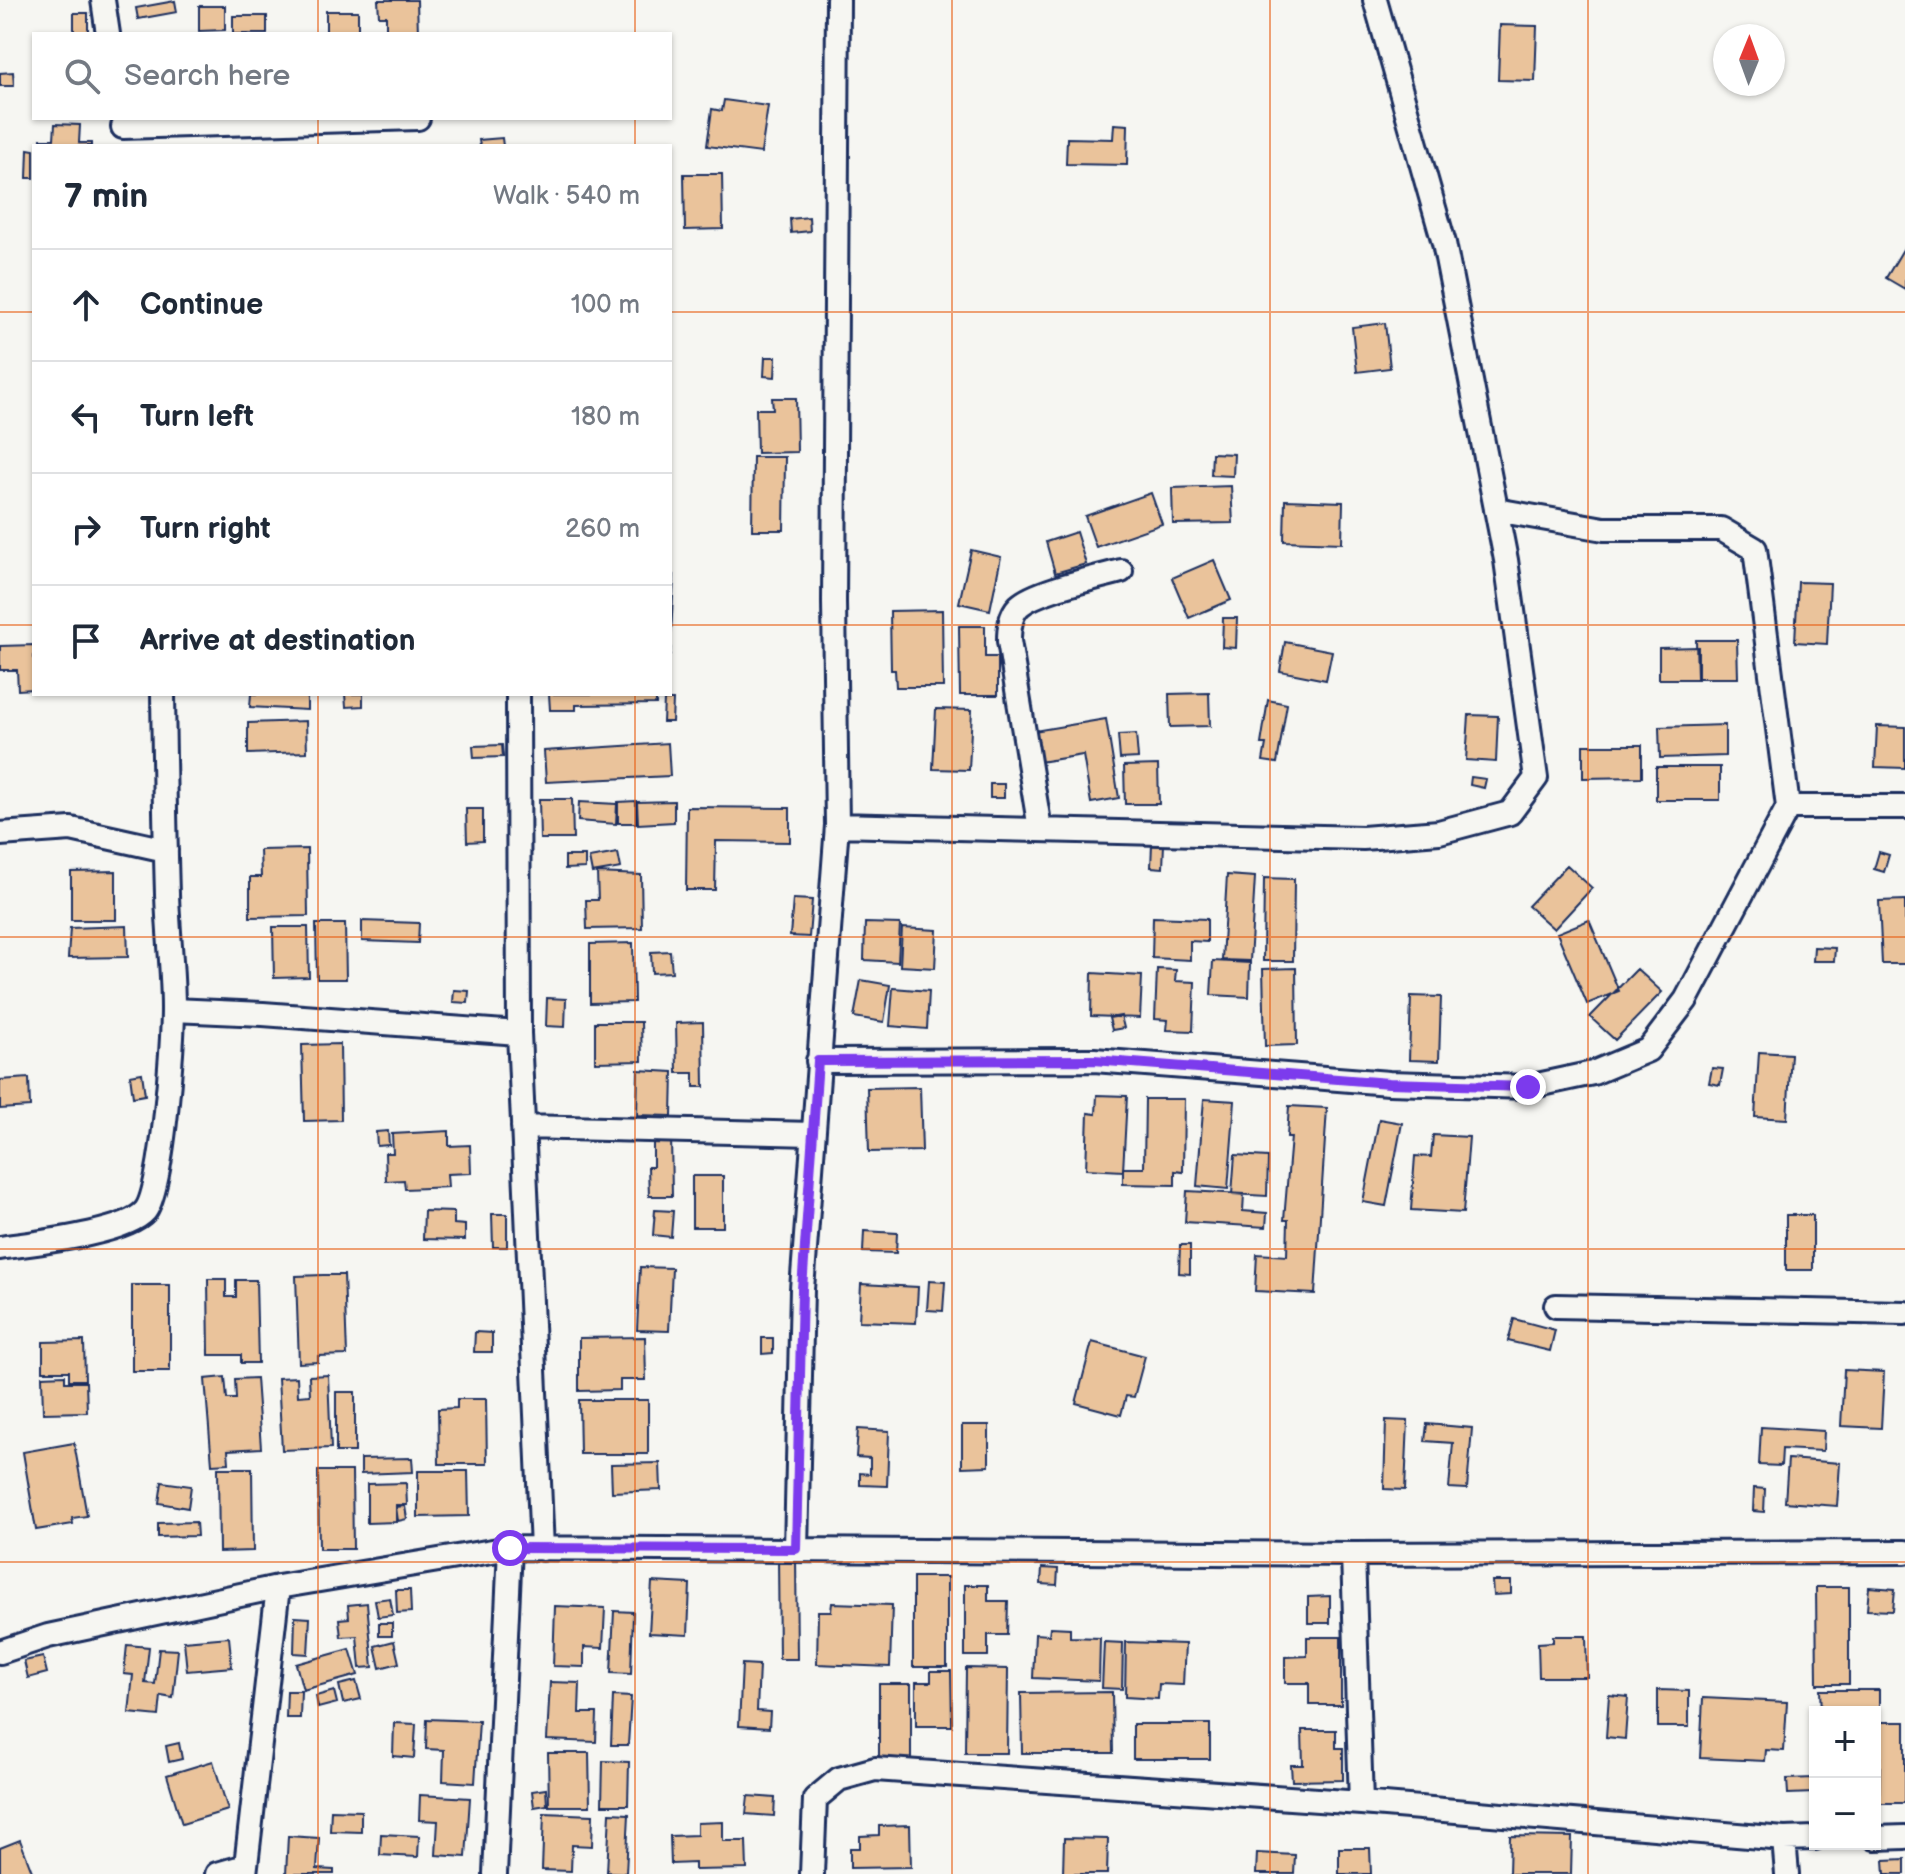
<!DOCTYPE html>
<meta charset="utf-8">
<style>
:root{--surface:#fff;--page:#f6f6f7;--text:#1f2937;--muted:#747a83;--line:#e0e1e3}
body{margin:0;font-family:"Balsamiq Sans",sans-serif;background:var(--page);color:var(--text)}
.controls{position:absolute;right:24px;bottom:24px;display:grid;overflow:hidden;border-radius:0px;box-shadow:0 2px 6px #0004}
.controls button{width:72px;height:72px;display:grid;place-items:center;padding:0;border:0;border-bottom:2px solid var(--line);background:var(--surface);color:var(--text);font:40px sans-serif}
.compass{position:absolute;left:1713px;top:24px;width:72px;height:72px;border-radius:50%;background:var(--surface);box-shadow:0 2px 6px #0004;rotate:1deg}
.stop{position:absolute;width:24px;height:24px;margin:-18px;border:6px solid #7c3aed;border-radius:50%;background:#fff}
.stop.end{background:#7c3aed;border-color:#fff;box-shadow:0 2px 8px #0008}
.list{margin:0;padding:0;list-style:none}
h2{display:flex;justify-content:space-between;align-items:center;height:104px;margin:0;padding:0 32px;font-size:34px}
h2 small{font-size:26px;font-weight:400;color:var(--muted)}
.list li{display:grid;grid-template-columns:52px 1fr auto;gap:24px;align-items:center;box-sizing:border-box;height:112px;padding:0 32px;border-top:2px solid var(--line)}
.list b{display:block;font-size:30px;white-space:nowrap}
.list em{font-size:26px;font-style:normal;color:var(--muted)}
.icon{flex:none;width:44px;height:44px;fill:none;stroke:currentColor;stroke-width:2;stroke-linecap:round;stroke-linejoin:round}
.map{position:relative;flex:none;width:1905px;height:1874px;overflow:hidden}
.search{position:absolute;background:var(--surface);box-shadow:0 2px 6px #0004;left:32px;top:32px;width:640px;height:88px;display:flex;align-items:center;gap:20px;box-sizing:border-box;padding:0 28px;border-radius:0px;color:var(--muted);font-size:30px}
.panel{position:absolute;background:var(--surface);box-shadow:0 2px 6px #0004;left:32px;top:144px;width:640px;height:552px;border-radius:0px}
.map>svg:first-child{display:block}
</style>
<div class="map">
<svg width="1905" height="1874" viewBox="0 0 1905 1874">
<rect width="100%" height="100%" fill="#f6f6f2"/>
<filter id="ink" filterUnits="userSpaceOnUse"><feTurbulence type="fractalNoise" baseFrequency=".0125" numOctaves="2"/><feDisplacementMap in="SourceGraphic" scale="16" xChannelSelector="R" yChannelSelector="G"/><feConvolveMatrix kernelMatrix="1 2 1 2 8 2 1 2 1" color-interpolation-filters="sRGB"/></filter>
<g filter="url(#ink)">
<path fill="#eac39b" stroke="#1b2f5e" stroke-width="2" d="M378,0h39l1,34h-32v-18h-7z
M175,1l2,11 -39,7 -2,-11z
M199,6h26v24l-26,1z
M326,11h32v23h-32z
M74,13h14v21h-14z
M233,16h34v18h-34z
M1500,25l37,1 -2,55 -37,-1z
M13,72l1,14h-14v-13z
M724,100l44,6 -7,47 -54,-7 5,-37 10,2z
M55,124l25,1 -1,18h12v3h-50v-7h13z
M1114,124l14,1 -1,40 -61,-1 1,-26 46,1z
M502,138l1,8h-23l-1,-6z
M28,149l6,1v28h-7z
M684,174h38l1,55 -38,1z
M809,217l1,14 -19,2 -1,-14z
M1905,246v43l-19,-11z
M1385,323l5,45 -33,4 -5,-45z
M765,357h11l-1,20 -11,-1z
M772,398h24l1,54 -40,1 -1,-44h17z
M1212,453l22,1 -1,22 -22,-1z
M753,457h32l-1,73h-32z
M1231,486l2,37 -60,1 -1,-36z
M1151,493l11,31 -66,23 -11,-31z
M1285,500l58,2 -1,41 -58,-2z
M1076,532l10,32 -31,9 -9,-31z
M971,550l30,7 -11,53 -31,-7z
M1214,560l17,40 -42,18 -17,-40z
M670,575h4l-4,80z
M1798,582l32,1 -3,61 -32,-2z
M942,610l1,77h-47l-1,-17h-4l-1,-59z
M1223,618h14l-1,30 -14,-1z
M959,626h26v31h13v38h-38z
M1696,640h41l1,38h-41z
M1285,642l47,9 -6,29 -46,-9z
M34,645v44l-16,1 -1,-20h-17v-24z
M1698,647v32h-39v-31z
M1209,693l1,33 -40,1 -1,-33z
M251,694h56v16l-57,-3z
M345,694h18v12l-17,1z
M549,694h107v10l-80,1v5h-26z
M664,700h9l-1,22h-9z
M1268,700l19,4 -10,59 -14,-2 3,-17h-5z
M936,709l36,1 -3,60 -36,-1z
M1469,715l29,1 -2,46 -30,-2z
M1106,719l13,79 -28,5 -8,-48 -44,7 -5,-31z
M306,721l1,31 -59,2v-31z
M1725,725v31l-65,2 -1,-31z
M1877,726l28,1v41l-30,-1z
M1136,734l2,24 -18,1 -2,-24z
M668,743l2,33 -124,6 -2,-31z
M502,745l1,12 -29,1 -1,-12z
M1583,745h59v32l-59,1z
M1158,765l1,39h-34l-1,-38z
M1656,767h64v33h-64z
M1471,777l15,2 -2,9 -14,-3z
M990,784h14v14h-14z
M539,799h33l1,40h-33z
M636,801v22h-18v-21z
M674,801v21l-36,2 -1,-22z
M579,802l38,2 -1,20 -38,-3z
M687,807l103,1v34l-74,-1 -1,49h-29z
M466,809h17v32l-16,1z
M1152,844h12l-1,24 -12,-1z
M307,849l1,67 -58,1v-40h11l-1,-27z
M1879,852l10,3 -5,17 -10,-3z
M618,853l3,15 -29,5 -3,-15z
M565,856h20v12l-20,1z
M1567,865l25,23 -38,41 -26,-23z
M116,871v49h-45v-48z
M597,873l44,2 1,53 -55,1 -1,-29h12z
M1227,875l28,2 -5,84 -28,-1z
M1264,878l30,1 -1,82h-30z
M793,899l19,1 -3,37 -19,-1z
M1905,900v64h-23l-3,-63z
M1153,917l54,2v23l-17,-1v19l-38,-2z
M1589,920l30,71 -32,13 -30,-71z
M362,921l57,2 -1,20 -56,-2z
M865,923l35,1 -2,38 -34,-2z
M316,924h29l1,55h-29z
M127,926l1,31 -60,1 2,-30z
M273,927h35l1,50 -35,1z
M902,928l35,2 -2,38 -35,-2z
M633,943l1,59 -44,1v-59z
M1814,947l21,1 -1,13h-21z
M670,951l2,21 -20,1 -1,-21z
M1213,961l37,2 -1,34 -38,-2z
M1296,968l1,77 -32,1 -2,-77z
M1157,969l19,1 -1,11 20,1 -2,49 -26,-1 1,-10 -13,-1z
M1637,969l25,23 -47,48 -25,-23z
M1092,973l50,3 -2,42 -49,-2z
M861,980l29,5 -6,37 -30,-5z
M893,988l36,3 -2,38 -37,-3z
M454,990l15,1 -1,12 -15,-1z
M1411,996l30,1 -2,64 -30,-1z
M547,998l19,1 -1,28 -19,-1z
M1121,1016l3,12 -12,2 -3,-12z
M595,1022h46l1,39 -47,1z
M703,1022l1,65h-10v-14h-17l-1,-50z
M340,1044l1,76 -37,1 -2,-76z
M1759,1052l32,2 -4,65 -32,-2z
M1712,1068l11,1 -3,16 -11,-2z
M638,1070l35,2 -1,44 -35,-1z
M142,1073l3,22 -12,2 -3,-22z
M29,1078l1,29 -30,2v-29z
M920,1087l2,64 -53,1 -2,-64z
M1097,1095l30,1 -4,75 -37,-2 2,-56 8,1z
M1145,1099h39l-1,73 -8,-1v14l-52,-1v-16h21z
M1204,1099l31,2 -7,88 -31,-3z
M1289,1106l38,2 -12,186 -60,-3 2,-37 30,2 1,-36h-4l7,-83h-4z
M1379,1119l23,4 -16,83 -23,-4z
M388,1131l1,14 -12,1 -1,-14z
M449,1131v15l21,-1 1,28 -24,1 1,13 -43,2 -1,-9 -18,1 -1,-28h8l-1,-19z
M671,1135l1,61h-23l-1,-29h5v-31z
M1433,1135l36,2 -6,76 -52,-3 4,-54 16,1z
M1235,1155l33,2 -1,39 -35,-2z
M692,1176h31v51h-31z
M1187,1191l57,3 -1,17 24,2 -1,14 -81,-5z
M655,1210l18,1 -2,26 -18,-2z
M424,1211l30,1v12l11,1v15l-42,-1z
M492,1214h15v33h-14z
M1786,1215h27v55h-27z
M864,1231l33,2 -1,20 -33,-1z
M1180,1245h10v29l-11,-1z
M640,1267l32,1 -3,63 -32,-1z
M323,1275h21l3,80 -29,1v6l-19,1 -3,-87z
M208,1279h18v18h10v-17h20l2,83h-17v-8h-32z
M929,1281l16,1 -2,29 -16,-1z
M861,1284l57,3 -2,36 -57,-2z
M132,1285h38v86h-38z
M1514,1319l41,11 -5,21 -42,-10z
M475,1332l17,1v19h-18z
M645,1337l1,43h-26v10l-41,1v-53z
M762,1338h11v15l-11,1z
M84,1341l1,39h-16v-9h-26v-29z
M1092,1342l53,14 -11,41 -8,-1 -5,19 -45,-12z
M1844,1370l40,2 -3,56 -40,-2z
M65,1375v7h21l1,30 -44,1 -1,-37z
M328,1375l3,73 -49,2 -4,-72 19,-1 1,19 12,-1 -1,-19z
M225,1377l2,22h9l-1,-20 21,-1 5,70 -33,2 1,13 -17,1 -7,-85z
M336,1392h19v60h-19z
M457,1399h29l1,65h-48l-1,-55 19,-1z
M579,1400h69v54h-68z
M1386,1420l22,1 -3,69 -21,-1z
M1427,1424l45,4 -5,61 -18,-1 4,-45 -28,-2z
M962,1425h27v41l-27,1z
M1761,1427l63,4 -1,20 -41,-2 -1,17 -22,-1z
M858,1429l31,2 -2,55 -27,-1v-12l10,1v-16l-14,-1z
M74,1443l13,73 -15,2 1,6 -37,6 -13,-78z
M412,1458l1,14 -52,2v-15z
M1788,1459l52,4 -3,43 -52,-4z
M660,1463l1,27 -49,2 -1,-28z
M218,1468h34l1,83 -34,1z
M318,1471h34l1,78h-34z
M418,1471h50l1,45 -51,1z
M162,1482l29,4 -3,22 -29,-5z
M406,1483l1,22h-11v17l-29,1v-39z
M1754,1488l11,1 -1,23 -11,-1z
M405,1506l2,13 -9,2 -2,-14z
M196,1522l1,14 -39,1v-14z
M778,1556h18l1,103h-18z
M1042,1568l16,1 -1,16 -16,-1z
M913,1577h34v90h-34z
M1492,1581h19v13l-18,1z
M652,1582l38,2 -2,51 -39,-2z
M965,1585h23v16h20l-1,34h-19v21h-23z
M1816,1587h33v97h-32z
M1869,1587l26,2 -2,22 -26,-1z
M396,1590h14l1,22 -14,1z
M1330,1596v27h-22v-26z
M390,1598l3,17 -15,2 -3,-17z
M367,1603l6,64 -13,1 -3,-32 -16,1 -2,-18 10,-1 -1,-13z
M832,1603l60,2 -2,62 -73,-3 1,-53h13z
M555,1606l50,2 -2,40 -19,-1v20l-31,-1z
M614,1611l19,1 -2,62 -20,-1z
M295,1617l15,1 -2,36 -14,-1z
M379,1623h13v13h-13z
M1050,1627l20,1v9l30,1 -1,43 -66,-3 2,-44 14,1z
M1553,1636h33l1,41h-48l-1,-34 15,-1z
M229,1637l3,30 -45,4 -3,-30z
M1307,1637h34v68h-32v-22h-24v-26l22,-1z
M394,1641l5,22 -19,5 -5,-22z
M1104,1642l19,1 -1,46 -20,-1z
M1126,1642l59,2 -2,41 -24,-1 -1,15 -33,-2z
M127,1645l22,2 -4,36 10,1 4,-35 19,1 -5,48 -12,-2 -2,20 -30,-3 4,-38 -9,-1z
M350,1649l8,26 -55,15 -7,-26z
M43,1657l4,16 -19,5 -4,-17z
M742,1664l17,1 -2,46 13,1 -1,16 -30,-2z
M966,1668l42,1 -1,84h-42z
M931,1671h20l1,55h-36v-44h15z
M356,1681l5,18 -18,4 -4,-18z
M550,1682l30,1 -1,30h18l-1,29 -49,-2z
M879,1684h32v77h-32z
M1658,1690l31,1v36h-31z
M1820,1690h59v32h-4v-10h-54z
M287,1691h14l-1,27h-14z
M334,1691l3,12 -19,5 -2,-12z
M1112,1692l1,61h-91l-1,-60z
M1609,1695l19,2 -3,42 -19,-2z
M613,1696l18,1 -3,48h-17z
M1703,1698l84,4 -3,49 -18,-1 -1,11 -65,-3z
M427,1719l52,2 -4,62 -32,-2 1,-31 -18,-1z
M1881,1722h24v81h-26z
M394,1723l22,1 -2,34 -21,-2z
M1133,1724h77v35h-77z
M1302,1730h34v18h7v32l-51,1 -1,-16h12z
M179,1743l3,16 -13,3 -3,-16z
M548,1753h41l1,53h-41z
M213,1761l15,49 -46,14 -15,-49z
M603,1761l26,1 -1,43h-26z
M1814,1778v15l-26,1 -1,-15z
M546,1789l1,16 -13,2 -2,-16z
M420,1795l50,3 -4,59 -30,-2 2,-34 -19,-1z
M748,1796l27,2 -1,18 -28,-2z
M331,1810l30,1v21l-31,-1z
M544,1813l49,2 -1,31 -20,-1 -1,26 -29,-1z
M610,1813l19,1 -3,59 -19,-1z
M723,1822v19h23l1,28 -52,1v-7l-24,1 -1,-28 27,-1v-12z
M910,1825l1,42 -61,1v-20h10v-12l19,-1v-9z
M381,1834l38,2 -1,21 -38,-2z
M288,1836l31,2 -2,31 17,1v4h-48z
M1510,1836l62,1 -1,37h-62z
M1064,1838l44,1 -1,35h-44z
M20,1840l13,34h-33v-26z
M1339,1848h31l1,26h-32z
M1257,1853l38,2 -1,19h-38z
M1905,1859v15h-20l-1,-14z"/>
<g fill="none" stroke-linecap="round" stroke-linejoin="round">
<g stroke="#1b2f5e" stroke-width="28">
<path id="minor" d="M103,0l5,34
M123,127l295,-9
M518,694l1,339 23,516
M1788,807h117
M837,825l526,13 76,-6 71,-19 26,-35 -30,-218 -62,-317 -69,-243
M1040,829l-31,-188c0,-12 1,-26 10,-35 17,-16 78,-28 102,-35
M0,834l71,-5 95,21
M173,1010l90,4 256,19
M818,1061l276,-1 295,23 139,4 65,-14 55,-23 38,-50 102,-193 -33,-258 -34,-20h-117l-108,-19
M523,1127l290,7
M0,1248c32,-5 125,-14 145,-37 18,-21 28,-169 28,-202 0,-39 -5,-77 -6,-115 -2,-67 -3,-133 -4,-200
M1556,1306l349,7
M796,1549l6,-260 35,-464 -3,-223 4,-602
M1353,1554l8,249
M0,1652l48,-16 230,-49 232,-39 843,6 552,-2
M1875,1838l30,-1
M1784,1839l3,35
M217,1874l28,-8
M245,1874l33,-287
M495,1874l15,-326
M812,1874l3,-75 24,-20 36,-10 486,34 423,36 31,-1"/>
</g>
<use href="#minor" stroke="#f6f6f2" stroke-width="22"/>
</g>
</g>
<g fill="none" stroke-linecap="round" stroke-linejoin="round" filter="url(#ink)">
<path stroke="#7c3aed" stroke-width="10" d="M510,1548l286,1 6,-260 16,-228 276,-1 295,23 139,4"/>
</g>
<path fill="none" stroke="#e8590c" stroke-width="2" stroke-opacity="0.55" d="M318,0v34M635,0v34M952,0v1874M1270,0v1874M1588,0v1874M318,118v28M635,118v28M0,312h34M670,312h1235M0,625h34M670,625h1235M318,694v1180M635,694v1180M0,937h1905M0,1249h1905M0,1562h1905"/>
</svg>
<div class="controls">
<button>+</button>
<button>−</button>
</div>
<svg class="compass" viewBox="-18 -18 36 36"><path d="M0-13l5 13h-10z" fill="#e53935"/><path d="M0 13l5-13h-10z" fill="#747a83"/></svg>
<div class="stop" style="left:510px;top:1548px"></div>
<div class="stop end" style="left:1528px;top:1087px"></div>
<div class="search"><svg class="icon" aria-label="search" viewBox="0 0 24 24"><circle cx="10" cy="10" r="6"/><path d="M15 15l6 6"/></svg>Search here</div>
<section class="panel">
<h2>7 min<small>Walk · 540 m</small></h2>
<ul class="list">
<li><svg class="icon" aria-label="ahead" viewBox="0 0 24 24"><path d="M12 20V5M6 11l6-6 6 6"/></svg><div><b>Continue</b></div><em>100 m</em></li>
<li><svg class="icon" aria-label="left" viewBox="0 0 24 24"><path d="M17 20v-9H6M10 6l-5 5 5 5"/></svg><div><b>Turn left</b></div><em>180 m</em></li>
<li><svg class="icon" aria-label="right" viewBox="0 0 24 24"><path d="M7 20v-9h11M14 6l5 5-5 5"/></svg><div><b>Turn right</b></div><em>260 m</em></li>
<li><svg class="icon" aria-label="arrive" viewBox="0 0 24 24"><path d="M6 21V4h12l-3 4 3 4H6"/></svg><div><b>Arrive at destination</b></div></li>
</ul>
</section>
</div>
